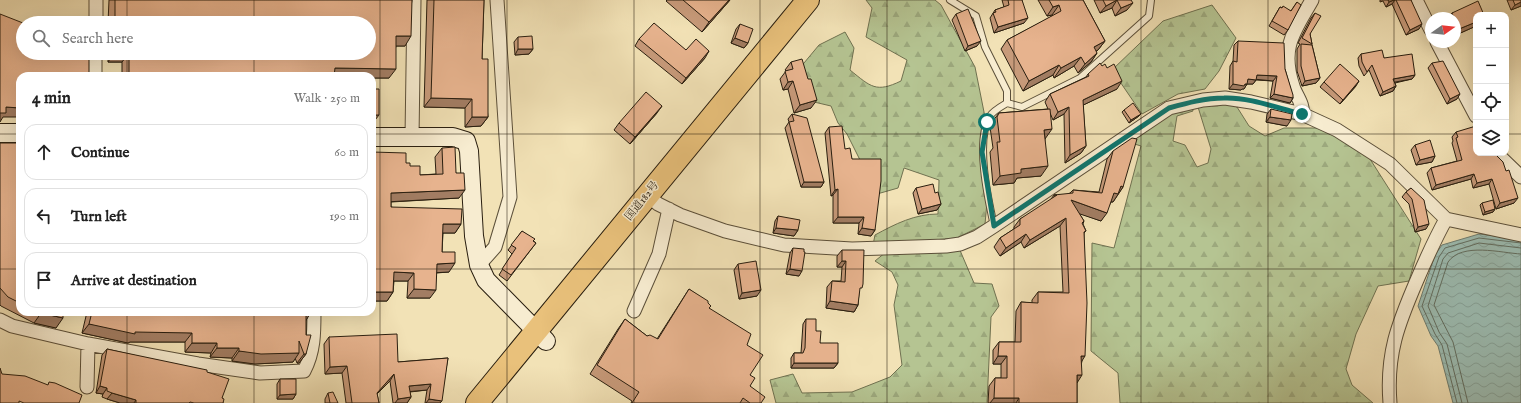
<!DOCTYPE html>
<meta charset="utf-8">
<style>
:root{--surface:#fff;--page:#f6f6f6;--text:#222;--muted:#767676;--line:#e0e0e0}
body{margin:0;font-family:"IM FELL English","Noto Serif JP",serif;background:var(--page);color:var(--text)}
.controls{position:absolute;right:12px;top:12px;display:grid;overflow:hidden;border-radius:8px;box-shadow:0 4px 16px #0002}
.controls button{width:36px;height:36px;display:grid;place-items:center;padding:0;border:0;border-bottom:1px solid var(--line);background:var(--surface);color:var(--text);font:20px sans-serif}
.compass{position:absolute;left:1425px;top:12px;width:36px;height:36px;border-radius:50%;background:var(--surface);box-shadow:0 4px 16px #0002;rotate:76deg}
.stop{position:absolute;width:12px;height:12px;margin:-9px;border:3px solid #0f766e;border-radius:50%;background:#fff}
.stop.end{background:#0f766e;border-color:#fff;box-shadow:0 1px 4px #0008}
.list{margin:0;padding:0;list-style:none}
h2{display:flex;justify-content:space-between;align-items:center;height:52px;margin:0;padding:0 16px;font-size:17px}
h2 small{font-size:13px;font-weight:400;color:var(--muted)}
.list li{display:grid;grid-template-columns:26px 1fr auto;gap:12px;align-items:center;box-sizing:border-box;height:56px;margin:0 8px 8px;padding:0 8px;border:1px solid var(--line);border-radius:12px}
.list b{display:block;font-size:15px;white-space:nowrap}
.list em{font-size:13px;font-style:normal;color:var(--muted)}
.icon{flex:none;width:22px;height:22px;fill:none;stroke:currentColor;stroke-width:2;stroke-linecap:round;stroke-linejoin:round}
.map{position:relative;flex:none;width:1521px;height:403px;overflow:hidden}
.search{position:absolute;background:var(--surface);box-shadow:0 4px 16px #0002;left:16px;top:16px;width:360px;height:44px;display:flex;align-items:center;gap:10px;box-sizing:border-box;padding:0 14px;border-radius:22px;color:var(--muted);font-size:15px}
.panel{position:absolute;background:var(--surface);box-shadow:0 4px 16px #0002;left:16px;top:72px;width:360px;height:244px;border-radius:12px}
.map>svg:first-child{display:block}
</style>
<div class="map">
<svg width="1521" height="403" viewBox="0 0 1521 403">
<defs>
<pattern id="forest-firs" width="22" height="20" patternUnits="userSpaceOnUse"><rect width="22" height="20" fill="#b5c492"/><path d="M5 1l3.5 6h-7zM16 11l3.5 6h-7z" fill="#9ca87d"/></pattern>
<pattern id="water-waves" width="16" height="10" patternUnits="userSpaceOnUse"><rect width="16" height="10" fill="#9cbdb3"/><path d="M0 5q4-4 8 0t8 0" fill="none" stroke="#86a299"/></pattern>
</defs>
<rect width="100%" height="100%" fill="#f2e2b6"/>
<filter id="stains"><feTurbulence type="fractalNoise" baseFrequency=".005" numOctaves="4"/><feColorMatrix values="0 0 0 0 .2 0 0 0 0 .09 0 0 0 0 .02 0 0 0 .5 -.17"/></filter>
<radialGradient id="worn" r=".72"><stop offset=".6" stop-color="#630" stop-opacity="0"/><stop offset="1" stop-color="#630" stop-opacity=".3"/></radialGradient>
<path fill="url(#forest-firs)" stroke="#6f7150" d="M866,0h69l6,5 34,62 9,45 1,6 -5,33 7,51 -2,22 -28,14 -84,7 2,-10c20,-11 40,-21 63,-21l1,-34 -35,-12 -6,20 -21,6 -30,-60 -9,-11 -7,-17 -17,-4 -15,-33 20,-24 26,-13 9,16 -4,22c21,17 26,23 51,11l6,-21 -41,-23 6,-29z
M1212,5l24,33 -17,33 -14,18 -27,5 -36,20 -30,-44 51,-49z
M1222,102l15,5 12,19 16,10 19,-8h37l42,20 58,91 -12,42 -31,5 -22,48 -10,35 6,16 21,18h-253l-2,-30 -27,-22 1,-108 22,5 27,-102 -16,-5 53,-33 14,-2 1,5 -16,5 -4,25 12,4 12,22 11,-4 3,-14 -13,-42z
M959,248l15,35 18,1 7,22 -8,11 -4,86h-211l-6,-23 23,-6 9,19 50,-1 38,-15 12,-12 -8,-60 4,-20 -6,-13 -17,-11 11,-9z"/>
<path fill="url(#water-waves)" stroke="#6e7d71" d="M1479,234l42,5v164h-68l-15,-57 -7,-10 -13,-30 17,-51 7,-10z"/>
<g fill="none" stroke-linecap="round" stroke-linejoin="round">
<path stroke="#626e61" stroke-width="1" d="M1457,403l-15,-58 -7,-11 -13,-28 17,-49 6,-9 34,-10 42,5
M1462,403l-15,-59 -8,-12 -11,-26 15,-47 5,-6 31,-10 42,5
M1468,403l-15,-61 -19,-37 14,-43c14,-20 53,-9 73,-8"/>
<g stroke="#5b4f39" stroke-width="8">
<path id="lane" d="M950,0l26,16 9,31 22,44v12c-5,3 -14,8 -17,13 -15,24 -2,83 4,110
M1007,103l15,4 58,-29 69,-62 2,-16"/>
</g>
<g stroke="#5b4f39" stroke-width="15">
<path id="street" d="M1416,0l15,30
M96,23v-23
M1437,42l39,74
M95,76v-23
M1302,114c2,-10 -6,-18 -9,-28 -13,-39 1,-54 19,-86
M412,137l2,-137
M1496,153l25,24
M647,195l11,9 22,11 45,16 59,14 68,4 94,-3 14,-2 17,-7 17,-11 175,-118 34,-8 22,-2 26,4 51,12 35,16 53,34 56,55 75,16
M479,265l16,-18 15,-50 -13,-197
M634,311l25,-57 10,-45
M0,320l12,6 76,18 110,20 62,9 44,-2c10,-19 10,-38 10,-59
M87,387l1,-43
M1390,403c-4,-49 8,-79 27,-123 9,-21 18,-41 29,-61"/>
</g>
<g stroke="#291e0f" stroke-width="20">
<path id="secondary" d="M0,133h20
M372,137h81l13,4 3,10 5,85 5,29 7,15 60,61"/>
</g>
<g stroke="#291e0f" stroke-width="24">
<path id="highway" d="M477,403l331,-403"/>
</g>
<use href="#lane" stroke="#f7ecd0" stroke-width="6"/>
<use href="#street" stroke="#f7ecd0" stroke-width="13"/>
<use href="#secondary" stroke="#f7ecd0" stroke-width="18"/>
<use href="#highway" stroke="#e9c17b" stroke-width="22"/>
</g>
<path fill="#c79a7a" stroke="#291e0f" d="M109,0h303l-7,46h-9l-7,32h-17v-2h-250v-14h-14v-9h261v-30h-261z
M427,0h57l-2,59 6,58 -7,9 -16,1v-19l-41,-1z
M667,0h63l-28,32 -36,-31z
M1002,0h20l2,23 -30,10 -4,-15 5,-8 9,-3z
M1038,0h45l22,41 -7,9 -2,2 1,1 -6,9 -13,11 -4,-7 -20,12 -1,-3 -30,16 -22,-42 6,-9 46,-24 -1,-1 -5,1z
M1094,0h37l-4,10 -12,6 -3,-8 -12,5z
M1380,0h31l8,29 -13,6 -14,-31 -6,3 -3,-6 -3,1z
M1507,0h14v6l-10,4z
M1297,2l-9,28 -4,5 -15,-9 11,-19 11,4z
M1315,13l-5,21 2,10v1l8,33 -4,5 -14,3 -5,-15v-22l3,-5 -2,-1 13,-25z
M1452,13l24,2v11l-20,9 -1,-2v-15h-7z
M956,14l21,32 -12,5 -13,-31z
M740,24l8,19 -4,5 -13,-5 5,-14z
M518,37l15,12 -4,5 -14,1 -1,-13z
M639,39l47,11 19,8 -23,26 -47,-38z
M1238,41l47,28 8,29 -3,5 -20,-5 3,-17 -17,-1 -3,4h-6l-3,5h-2l-1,1 -12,-1 1,-23 3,-5 1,-16z
M1361,54l23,4 31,17 -3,4 -17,4 1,3 -3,5 -13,5 -11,-26 -5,6 -5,-10 -1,-8z
M791,62l20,46 -17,5 -6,-24 -5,1 -3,-11 6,-8 -1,-1z
M1432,63l25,36 -10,5 -19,-36z
M1088,74l29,15 -34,16 3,41 -5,7 -16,10 -1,-49 -11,6 -3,-7 -5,26 -4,37 -24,2 -3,5 -21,2 -3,-33 3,-4 -3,-21 2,-5 7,-9 49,-4 -3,-7 5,-8 36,-17z
M1324,82l32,4 -16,18 -20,-17z
M1271,109l16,17 -21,-4 1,-8z
M1124,110l15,6 -10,7 -7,-11z
M657,113l-27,31 -16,-14 5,-7z
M792,114l32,68 -3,5h-20l-16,-59 4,-6 -1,-3z
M829,127l23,32 23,71 -4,6 -13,-2 1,-11h-26v-28l-2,1 -6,-63z
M1456,132l20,21 38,50 -18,6 -7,-25 -16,4 -2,-9 -39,11 -5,-17 4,-5 26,-7 -5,-18 1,-2 -1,-4z
M0,143h20v169h43l-7,16 -22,-5 -33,-17 -1,-1z
M1415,145l20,11 -3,6 -16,3 -5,-15z
M442,148l14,25 3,25 -68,4v5l70,17 -6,9h-12l-1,19 7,20 -13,1 -6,25h-23l1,-17h-14l-1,11 -6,9h-15v-149l34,11 14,12 16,-1 -1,-17z
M1113,151l10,36 -10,15h-2l-10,19 -22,-8 5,8 -1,3 3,7 -2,2 -2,128 -5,22v20h-89l1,-17 6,-8h6v-14h-8v-14l6,-8h16l1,-31 5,-9 11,1v-3l6,-8h25l-3,-66 -36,22 -3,-6 -21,14 -6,-9 6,-9 14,-9v-2l6,-8 50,-26 3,-3 26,2 8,-33z
M916,188l19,5 6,11 -4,6 -19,4 -5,-21z
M1411,188l15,41 -11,3 -6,-28 -7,-7 4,-5z
M1482,203l13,6 -2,3 -10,3 -3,-10z
M778,216l20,14 -4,6 -21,-3 2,-12z
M522,231l14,12 -29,38 -8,-6 13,-21 -4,-4z
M793,248l6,28 -13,-2 4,-21z
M842,250l17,42 -1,13 -4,7 -28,-4 1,-21 5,-6h9l1,-14h-5v-11z
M738,264l19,32 -18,3 -5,-29z
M689,289l19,14 1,5 38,37 3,30v11l11,17h-130l1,-2 -42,-27 28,-45 7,-10 22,17 10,3z
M87,312h224l-5,8v34l-7,9h-2l-2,-5 -2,4 -38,2 -23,-3v-3l-22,-1 1,-4 -26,-1v-10h-55l-2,1 -46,-10z
M806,319l10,12 4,12 18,20 -4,5h-43v-10l3,-5h7l2,-29z
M329,337l69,25 50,-4 -8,45h-15l2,-13 -17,2 1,5 -4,6h-14l-3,-22 -13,13 2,9h-33l-4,-30 -17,1 -1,-30z
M107,349l100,23 15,26 1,5h-103l-13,-4 -5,-2 1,-3 -7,-1 6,-38z
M280,379l16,15 -3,5h-16v-15z
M328,393l10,10h-13v-4z"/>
<path fill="#a27d63" stroke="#291e0f" d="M729,0h1l-28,32 7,-10z
M1117,0l-5,8 -12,5 6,-7z
M1394,0h1l-3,4 -6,3 3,-5z
M1521,2v4l-10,4 4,-5z
M1133,3l-6,7 -12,6 6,-8z
M1059,5l-7,10 -5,1 6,-9z
M1028,18l-4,5 -30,10 4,-6z
M1476,22v4l-20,9 3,-6z
M1422,24l-3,5 -13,6 4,-5z
M396,36h15l-6,10h-16z
M735,38l13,5 -4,5 -13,-5z
M981,41l-4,5 -12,5 3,-5z
M1105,41l-7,9 -11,6 7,-9z
M518,49h15l-4,5 -14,1z
M709,51l-4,7 -23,26 4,-6z
M114,53h15l-7,9h-14z
M1097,53l-6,9 -13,11 7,-9z
M1081,57l-7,9 -20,12 7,-10z
M1059,65l-6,10 -30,16 6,-10z
M335,68l61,1 -7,9h-17v-2h-43z
M255,75h36l-1,1h-36z
M1257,75l20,1 -4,5 -20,-2z
M1415,75l-3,4 -22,4 3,-4z
M1320,78l-4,5 -14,3 3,-5z
M1248,79l8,1 -3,4h-8z
M793,81l-5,8 -5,1 5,-8z
M1122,81l-5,8 -40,19 6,-8z
M1359,81l-3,5 -16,18 3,-4z
M1233,84h14l-3,5h-2l-1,1 -12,-1z
M1396,86l-3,5 -13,5 3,-4z
M1274,94l19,4 -3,5 -20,-5z
M1460,94l-3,5 -10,5 3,-5z
M431,98l41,1 -7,9 -41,-1z
M817,100l-6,8 -17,5 6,-8z
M662,106l-5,7 -27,31 5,-7z
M6,107l14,1v9h-17l-3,5v-9z
M1069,107l-5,7 -11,6 5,-8z
M1141,114l-2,2 -10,7 2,-3z
M372,115h7l-7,9z
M472,117h16l-7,9 -16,1z
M1270,117l21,3 -4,6 -21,-4z
M1052,129l-7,10 -1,-9z
M1086,146l-5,7 -16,10 5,-8z
M1435,156l-3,6 -16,3 4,-5z
M1048,166l-7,10 -24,2 -3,5 -21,2 7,-9 21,-7z
M1474,174l-3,5 -39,11 4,-5z
M1492,179l-3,5 -16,4 4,-5z
M804,182h20l-3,5h-20z
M1121,186l2,1 -10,15 -5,-1 6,-8z
M838,189l-5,6 -2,1 4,-6z
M465,190l-6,8 -74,4 6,-9z
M1054,195h3l-9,8z
M1518,198l-4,5 -18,6 4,-6z
M1071,200l36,13 -6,8 -36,-12z
M941,204l-4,6 -19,4 4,-5z
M1495,209l-2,3 -10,3 2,-3z
M838,217h26l-5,6h-26z
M1066,218l-6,8 -36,22 6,-8z
M443,224h18l-6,9h-18z
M1429,224l-3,5 -11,3 3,-5z
M776,228l22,2 -4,6 -21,-3z
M862,228l13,2 -4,6 -13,-2z
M1026,234l-5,8 -21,14 6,-8z
M842,261h4l-4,6h-5z
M455,263l-6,9 -18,1 6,-9z
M790,269l12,2 -3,5 -13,-2z
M394,272l20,1 -6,8h-20z
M414,289l22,1 -6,8h-23z
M761,290l-4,6 -18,3 3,-6z
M372,292h21l-6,9h-15z
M830,301l28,4 -4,7 -28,-4z
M311,312l-6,10 1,-9z
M41,313l22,5 -7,10 -22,-5z
M89,324l103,9 -7,9h-55l-2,1 -46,-10z
M192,343h25l-6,10 -26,-1z
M217,348h22l-7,10 -22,-1z
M239,351l60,2 -6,9 -38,2 -23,-3z
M304,354h2l-7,9h-2z
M998,356h9l-6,8h-8z
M1081,356h4l-5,8z
M794,363h44l-4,5h-43z
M347,366l-5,7 -17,1 5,-7z
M394,374l-4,7 -18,18 5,-6z
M1077,375h5l-5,8z
M431,384l-4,6 -22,2 4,-6z
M100,386l7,2 -4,6 -7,-1z
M112,393l24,7 -2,3h-14l-13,-4z
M296,394l-3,5h-16l3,-4z
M411,397l-4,6h-12l3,-4z
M994,398h25l-3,5h-26z
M429,399l13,2 -2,2h-14z"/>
<path fill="#e7b38e" stroke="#291e0f" d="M115,0h297l-1,36h-15v33l-61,-1 -1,8h-43v-1h-36v1h-126v-23h240v-30h-254z
M434,0h50l-2,59h6v58h-16v-18l-41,-1z
M683,0h46l-20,22z
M1008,0h14l6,18 -30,9 -5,-14 3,-1 -1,-2 14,-5z
M1049,0h34l22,41 -11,6 3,6 -12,11 -4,-7 -20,11 -2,-3 -30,16 -22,-41 54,-29 -2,-6 -6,2z
M1103,0h28l2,3 -12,5 -4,-8 -11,6z
M1388,0h6l-5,2z
M1396,0h15l11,24 -12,6z
M1513,0h8v2l-6,3z
M1478,1l6,14h-8v7l-17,7 -4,-9v-2h-1l-2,-5z
M1297,2l4,3 -13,25 -16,-9 8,-14 2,1 1,-2 8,5z
M968,9l13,32 -13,5 -12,-32z
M1315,13l6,3 -11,18 2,10 -10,-6z
M0,14l23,9v30h66v23h-69v32l-14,-1v6h-6z
M654,23l32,27 10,-11 13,12 -23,27 -47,-39z
M740,24l13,5 -5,14 -13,-5z
M532,36l1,13h-15v-12z
M1238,41l46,2 1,26 8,26v3l-19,-4 3,-18 -20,-1 -1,5 -8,-1 -1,5h-2l-1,2 -11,-2v-23l4,1z
M1301,44l11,1 8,33 -15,3 -4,-15z
M1382,50l2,8 28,-4 3,21 -22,4 3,7 -13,6 -11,-27 -5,7 -5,-10 -1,-8z
M802,59l6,20h3l6,21 -17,5 -7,-24 -5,1 -3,-11 8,-2 -2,-7z
M1443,61l17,33 -10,5 -18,-36z
M1100,63l2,3 3,-2 2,4 7,-4 8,17 -39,19 3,46 -16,9 -1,-48 -11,5 -8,-18 39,-18 -1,-2z
M1340,64l19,17 -16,19 -19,-18z
M372,89h7v26h-7z
M646,92l16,14 -27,31 -16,-14z
M1133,103l8,11 -10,6 -7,-10z
M1050,109l2,20 -8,1 4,36 -27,3v4l-21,3 -3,-34h3l-3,-25 2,-4z
M1271,109l21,5 -1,6 -21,-3z
M792,114l15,4 17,64h-20l-15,-60 5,-1z
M842,126l3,23 5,-1 2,11h29v22l-6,49 -13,-2 2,-11h-26v-28l-3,1 -6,-63z
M1476,126v27h18l9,9 3,9 3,-1 9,28 -18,5 -8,-24 -15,4 -3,-9 -38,11 -5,-17 31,-8 -6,-22 2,-1 -2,-5z
M1132,138l5,1 -14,48 -2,-1 -3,8 -4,-1 -7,20 -36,-13 13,21 -2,2 4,8 -2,1 3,71 -2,53h-4l1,19h-5v28h-58v-5h-25l1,-20h12v-22h-9l1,-14h22v-40l17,1v-11l31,1 -3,-75 -36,22 -4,-6 -20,14 -6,-10 20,-13v-6l37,-24h-3l19,-2v-3l29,3 11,-42z
M1430,140l5,16 -15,4 -5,-15z
M0,143h20v160l-12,-6 -8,-9z
M455,147l1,26h8l1,17 -74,3v14l71,2 -1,15h-18l-1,28h13v11l-18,1 -1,26 -22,-1v-16l-20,-1 -1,20h-21v-140l34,1v10h4v3h10v9l23,-1 -1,-26z
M933,184l2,9 3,-1 3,12 -19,5 -6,-21z
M1411,188l13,12 5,24 -11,3 -6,-28 -6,-7z
M1493,200l2,9 -10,3 -3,-9z
M778,216l22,4 -2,10 -22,-2z
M522,231l13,8 -2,2 3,2 -25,32 -9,-6 14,-21 -5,-3z
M793,248l11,1v3h1l-3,19 -12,-2z
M842,250h22l-1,34 -1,4h-2l-2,17 -28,-4 2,-20 13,1 1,-21h-4z
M756,261l5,29 -19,3 -4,-29z
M689,289l19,12v2l3,3 -2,2 42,26 -4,11 16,10 -13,20 5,3 -5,8 15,11 -4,6h-11l-7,-5 -3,5h-108l7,-11 -42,-27 28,-46 22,17 3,-1 8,4z
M38,312h25v6l-22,-5z
M92,312h219l-5,1v22h5l-5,19h-2l-5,-13v12l-38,1 -22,-3v-3h-22v-5h-25v-10l-57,-1v2l-46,-10z
M806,319h10v12h5l-1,12h18v20h-44v-10h9l2,-5z
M397,334l1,28 50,-4 -6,43 -13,-2 2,-15 -22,2 2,11 -13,2 -4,-25 -17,19 2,10h-27l-5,-37 -17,1 -1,-30z
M107,349l100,21v2l22,7 -7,19 2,1 -1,4h-29l-4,-1 -1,1h-53v-3l-24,-7 -5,-2v-3l-7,-2z
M0,368l2,6 23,2 23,9 1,-3 6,1 27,12 -3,8h-55l-5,-2v2h-19z
M280,379h16v15l-16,1z
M333,392l5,11h-8l-2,-10z"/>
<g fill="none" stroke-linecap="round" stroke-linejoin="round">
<path stroke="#0f766e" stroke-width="5" d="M987,122l-5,30 12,74 175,-118c18,-5 36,-10 55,-10 25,-1 53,10 78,16"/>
</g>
<path fill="none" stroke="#291e0f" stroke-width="1" stroke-opacity="0.55" d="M127,0v23M254,0v23M380,0v403M507,0v403M634,0v403M760,0v403M887,0v403M1014,0v403M1141,0v403M1268,0v403M1394,0v403M127,53v23M254,53v23M0,134h20M372,134h1104M1506,134h15M0,269h20M372,269h1149M127,312v91M254,312v91"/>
<g text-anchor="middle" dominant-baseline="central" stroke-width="3" stroke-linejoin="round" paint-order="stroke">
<g font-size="11" fill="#291e0f" stroke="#f7ecd0">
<text transform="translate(642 201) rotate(-51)">国道182号</text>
</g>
</g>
<rect width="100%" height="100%" filter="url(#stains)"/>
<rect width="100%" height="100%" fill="url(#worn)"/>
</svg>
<div class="controls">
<button>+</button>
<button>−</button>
<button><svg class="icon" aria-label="locate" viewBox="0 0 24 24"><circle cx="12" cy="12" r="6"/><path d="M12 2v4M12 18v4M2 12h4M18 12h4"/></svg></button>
<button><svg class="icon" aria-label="layers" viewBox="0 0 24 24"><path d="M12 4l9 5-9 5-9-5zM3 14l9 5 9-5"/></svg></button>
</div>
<svg class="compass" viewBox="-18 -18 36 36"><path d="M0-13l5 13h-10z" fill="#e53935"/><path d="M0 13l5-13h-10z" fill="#767676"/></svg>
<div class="stop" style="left:987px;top:122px"></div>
<div class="stop end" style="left:1302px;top:114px"></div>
<div class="search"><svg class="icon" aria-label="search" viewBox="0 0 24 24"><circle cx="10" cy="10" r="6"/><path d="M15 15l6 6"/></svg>Search here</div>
<section class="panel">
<h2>4 min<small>Walk · 250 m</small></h2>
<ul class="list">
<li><svg class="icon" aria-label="ahead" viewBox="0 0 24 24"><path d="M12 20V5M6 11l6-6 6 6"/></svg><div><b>Continue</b></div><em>60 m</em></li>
<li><svg class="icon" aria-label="left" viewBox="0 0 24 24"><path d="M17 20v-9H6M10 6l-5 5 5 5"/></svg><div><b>Turn left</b></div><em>190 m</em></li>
<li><svg class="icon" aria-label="arrive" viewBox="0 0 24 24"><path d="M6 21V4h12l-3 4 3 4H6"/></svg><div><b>Arrive at destination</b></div></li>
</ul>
</section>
</div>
